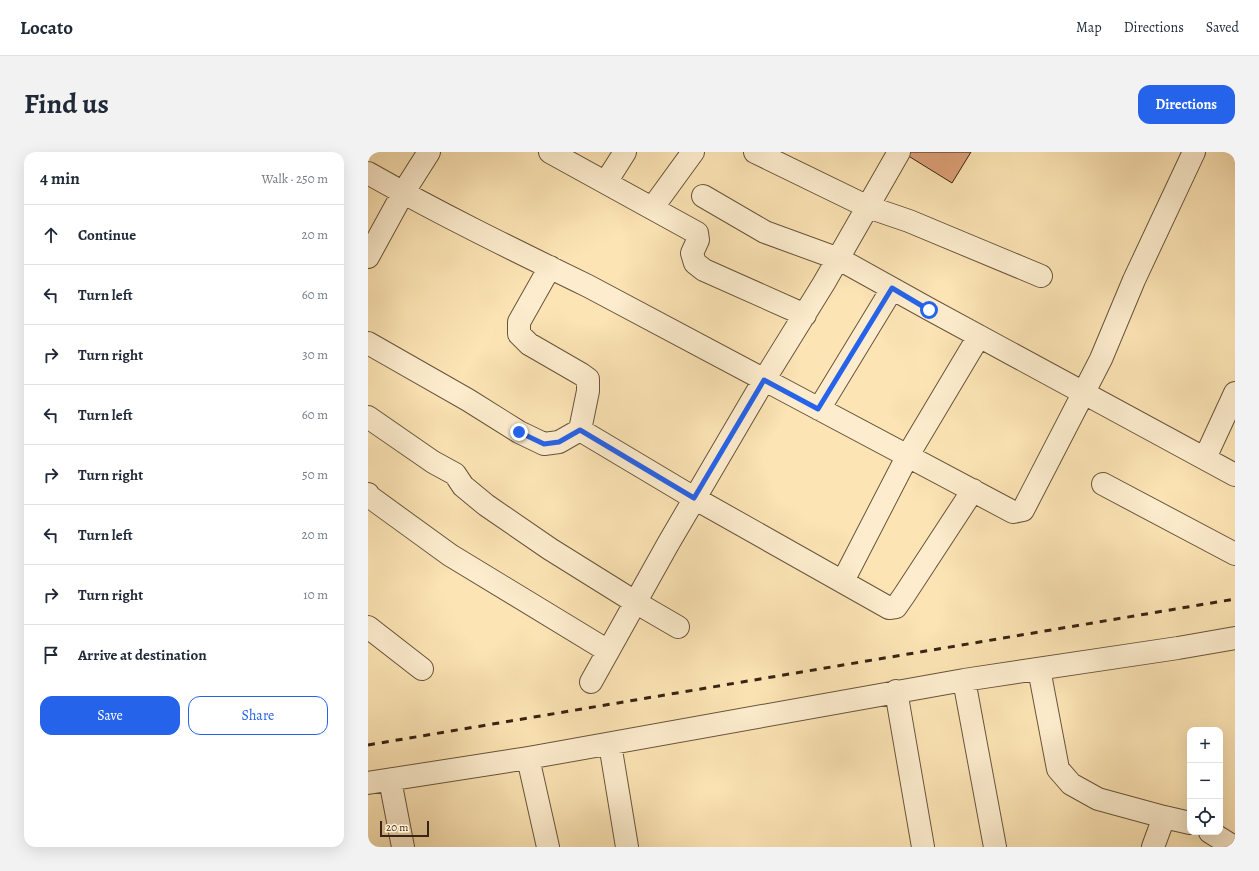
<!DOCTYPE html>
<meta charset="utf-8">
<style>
:root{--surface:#fff;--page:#f2f2f3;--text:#1f2937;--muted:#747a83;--line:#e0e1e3;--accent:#2563eb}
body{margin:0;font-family:Alegreya,serif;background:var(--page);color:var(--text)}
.controls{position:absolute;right:12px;bottom:12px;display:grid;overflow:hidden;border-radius:8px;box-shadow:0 4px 16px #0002}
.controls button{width:36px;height:36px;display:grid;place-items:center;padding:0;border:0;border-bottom:1px solid var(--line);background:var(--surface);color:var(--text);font:20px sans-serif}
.scale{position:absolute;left:12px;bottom:10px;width:49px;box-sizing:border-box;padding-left:4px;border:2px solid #372414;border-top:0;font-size:11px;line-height:14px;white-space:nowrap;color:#372414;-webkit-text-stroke:3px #fdedce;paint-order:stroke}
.stop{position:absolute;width:12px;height:12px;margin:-9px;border:3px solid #2563eb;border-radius:50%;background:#fff}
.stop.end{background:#2563eb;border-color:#fff;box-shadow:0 1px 4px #0008}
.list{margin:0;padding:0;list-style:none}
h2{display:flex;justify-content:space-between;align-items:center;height:52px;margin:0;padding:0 16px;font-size:17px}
h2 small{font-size:13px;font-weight:400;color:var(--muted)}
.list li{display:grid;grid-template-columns:26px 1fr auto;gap:12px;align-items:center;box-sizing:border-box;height:60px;padding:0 16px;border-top:1px solid var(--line)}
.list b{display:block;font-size:15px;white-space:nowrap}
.list em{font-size:13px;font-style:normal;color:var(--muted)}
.actions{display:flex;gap:8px;padding:12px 16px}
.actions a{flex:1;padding:9px 0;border:1px solid var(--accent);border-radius:12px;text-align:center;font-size:14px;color:var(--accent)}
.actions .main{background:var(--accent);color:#fff}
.icon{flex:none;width:22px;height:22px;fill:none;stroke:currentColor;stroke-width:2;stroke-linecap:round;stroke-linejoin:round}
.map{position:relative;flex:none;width:867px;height:695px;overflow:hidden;border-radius:12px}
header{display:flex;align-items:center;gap:24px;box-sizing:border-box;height:56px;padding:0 20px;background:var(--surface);border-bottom:1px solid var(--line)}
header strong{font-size:19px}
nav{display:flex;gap:22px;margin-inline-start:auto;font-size:14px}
.intro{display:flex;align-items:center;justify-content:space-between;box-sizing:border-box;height:96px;padding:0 24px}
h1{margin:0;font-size:28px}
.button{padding:10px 18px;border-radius:12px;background:var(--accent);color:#fff;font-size:14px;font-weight:700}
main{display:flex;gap:24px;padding:0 24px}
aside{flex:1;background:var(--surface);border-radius:12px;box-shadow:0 4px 16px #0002}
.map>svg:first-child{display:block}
</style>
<header>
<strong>Locato</strong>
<nav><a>Map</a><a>Directions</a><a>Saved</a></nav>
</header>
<div class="intro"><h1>Find us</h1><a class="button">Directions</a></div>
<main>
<aside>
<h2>4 min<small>Walk · 250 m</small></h2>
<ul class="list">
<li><svg class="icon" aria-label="ahead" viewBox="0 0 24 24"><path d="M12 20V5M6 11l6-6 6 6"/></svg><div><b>Continue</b></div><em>20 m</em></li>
<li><svg class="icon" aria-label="left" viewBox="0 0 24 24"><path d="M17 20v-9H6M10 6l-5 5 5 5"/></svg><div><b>Turn left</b></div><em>60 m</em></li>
<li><svg class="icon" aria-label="right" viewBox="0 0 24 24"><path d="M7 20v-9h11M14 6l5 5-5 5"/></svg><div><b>Turn right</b></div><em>30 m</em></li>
<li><svg class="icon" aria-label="left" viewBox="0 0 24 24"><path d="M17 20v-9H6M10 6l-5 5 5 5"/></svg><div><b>Turn left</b></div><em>60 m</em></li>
<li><svg class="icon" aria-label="right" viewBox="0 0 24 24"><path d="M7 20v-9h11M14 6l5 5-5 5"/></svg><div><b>Turn right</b></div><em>50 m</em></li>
<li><svg class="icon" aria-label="left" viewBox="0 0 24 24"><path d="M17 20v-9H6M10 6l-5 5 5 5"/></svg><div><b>Turn left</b></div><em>20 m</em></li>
<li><svg class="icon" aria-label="right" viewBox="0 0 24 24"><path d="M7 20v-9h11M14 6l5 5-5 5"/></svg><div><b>Turn right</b></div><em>10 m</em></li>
<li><svg class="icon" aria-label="arrive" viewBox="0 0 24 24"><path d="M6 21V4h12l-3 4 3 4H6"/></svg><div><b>Arrive at destination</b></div></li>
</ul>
<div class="actions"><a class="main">Save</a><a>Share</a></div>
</aside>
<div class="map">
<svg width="867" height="695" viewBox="0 0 867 695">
<rect width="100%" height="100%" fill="#fce4b4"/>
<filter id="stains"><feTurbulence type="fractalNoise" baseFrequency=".005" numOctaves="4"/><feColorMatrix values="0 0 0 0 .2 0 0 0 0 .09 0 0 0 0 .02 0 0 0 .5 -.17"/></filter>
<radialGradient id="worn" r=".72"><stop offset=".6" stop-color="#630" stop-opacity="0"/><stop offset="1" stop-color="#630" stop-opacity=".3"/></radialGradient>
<path fill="#dda078" stroke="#372414" d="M534,0h69l-19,31z"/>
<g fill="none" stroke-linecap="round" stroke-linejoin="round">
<g stroke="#68543c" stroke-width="24">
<path id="minor" d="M182,0l147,81 1,7 -6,13 3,10 9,7 101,45
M387,0l113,55 41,14 132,55
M0,21c72,41 146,77 220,113l425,226 10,-2 78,-151 33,-79 60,-128
M238,30l19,-30
M335,44l62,36 74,27 90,50 306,166
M285,55l40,-55
M0,105l35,-64 26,-41
M0,191l100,57 51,32 25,12 15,-2 21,-12 8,-39v-12l-7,-5 -52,-30 -10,-10v-12l31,-55
M451,257l73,-120
M0,265l65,45 22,12 8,12 23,19 64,44 85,53 43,25
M212,278l114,68 195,110 7,-1 9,-13 68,-104
M837,306l30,-65
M735,332l132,70
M0,342l2,3 80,58 158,96
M475,429l65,-126 71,-119
M0,475l54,42
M671,517l19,100 13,15 27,15 66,18 26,6
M596,528l31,167
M223,530l77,-138 96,-164 60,-97 75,-131
M528,539l27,156
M242,592l17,103
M160,606l20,89
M22,628l13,67
M0,631l160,-25 436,-78 214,-32 57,-10
M842,680l24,15
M785,695l11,-30"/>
</g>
<use href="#minor" stroke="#fdedce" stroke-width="22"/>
<path stroke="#372414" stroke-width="3" stroke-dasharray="7 7" stroke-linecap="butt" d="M0,593l867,-146"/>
</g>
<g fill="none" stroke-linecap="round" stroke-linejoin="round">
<path stroke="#2563eb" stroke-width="5" d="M151,280l25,12 15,-2 21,-12 114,68 70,-118 54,29 74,-121 37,22"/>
</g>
<rect width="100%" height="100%" filter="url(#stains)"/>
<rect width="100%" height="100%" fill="url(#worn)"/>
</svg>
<div class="controls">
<button>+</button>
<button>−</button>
<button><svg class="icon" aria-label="locate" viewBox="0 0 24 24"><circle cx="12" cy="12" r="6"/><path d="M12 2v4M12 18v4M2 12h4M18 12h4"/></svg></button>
</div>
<div class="scale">20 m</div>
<div class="stop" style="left:561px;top:158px"></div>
<div class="stop end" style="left:151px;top:280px"></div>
</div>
</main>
